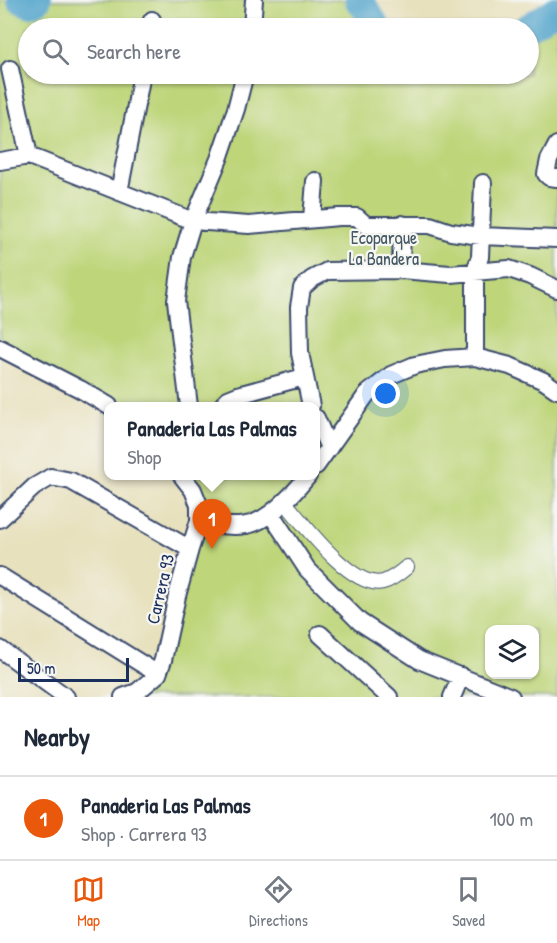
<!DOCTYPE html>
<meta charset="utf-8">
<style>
:root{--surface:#fff;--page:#f6f6f7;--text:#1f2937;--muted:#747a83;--line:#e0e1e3;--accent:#ea580c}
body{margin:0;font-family:"Patrick Hand",sans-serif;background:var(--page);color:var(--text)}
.controls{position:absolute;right:18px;bottom:18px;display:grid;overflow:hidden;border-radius:12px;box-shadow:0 2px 4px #0004}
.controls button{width:54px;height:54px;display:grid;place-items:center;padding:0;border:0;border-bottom:2px solid var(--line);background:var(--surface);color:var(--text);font:30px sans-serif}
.scale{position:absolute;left:18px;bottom:15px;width:111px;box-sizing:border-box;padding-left:6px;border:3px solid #1b2f5e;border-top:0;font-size:16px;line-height:21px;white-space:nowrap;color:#1b2f5e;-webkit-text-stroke:4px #f6f6f2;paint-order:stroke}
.you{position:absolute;left:386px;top:394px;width:21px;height:21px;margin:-15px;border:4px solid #fff;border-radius:50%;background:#1a73e8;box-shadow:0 0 0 9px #1a73e833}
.badge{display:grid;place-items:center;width:39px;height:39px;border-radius:50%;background:var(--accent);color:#fff;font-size:20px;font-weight:700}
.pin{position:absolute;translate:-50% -50px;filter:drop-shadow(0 2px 3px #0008)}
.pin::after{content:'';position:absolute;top:32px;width:21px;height:18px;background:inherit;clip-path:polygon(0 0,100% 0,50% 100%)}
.popup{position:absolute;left:104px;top:402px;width:216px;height:78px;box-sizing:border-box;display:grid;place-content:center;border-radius:12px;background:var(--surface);filter:drop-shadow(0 2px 4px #0005);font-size:20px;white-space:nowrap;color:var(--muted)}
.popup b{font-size:22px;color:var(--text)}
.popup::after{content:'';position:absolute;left:50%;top:100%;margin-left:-12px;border:12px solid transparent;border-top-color:var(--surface)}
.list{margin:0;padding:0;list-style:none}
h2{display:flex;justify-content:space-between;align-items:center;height:78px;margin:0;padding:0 24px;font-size:26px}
h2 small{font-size:20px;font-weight:400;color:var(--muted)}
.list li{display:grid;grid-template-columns:39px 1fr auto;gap:18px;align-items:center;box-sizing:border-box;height:84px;padding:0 24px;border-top:2px solid var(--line)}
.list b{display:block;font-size:22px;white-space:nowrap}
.list p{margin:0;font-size:20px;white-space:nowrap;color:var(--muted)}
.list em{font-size:20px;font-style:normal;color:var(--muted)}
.icon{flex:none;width:33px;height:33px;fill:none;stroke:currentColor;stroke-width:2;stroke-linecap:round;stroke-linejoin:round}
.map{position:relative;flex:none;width:557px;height:697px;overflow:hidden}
.search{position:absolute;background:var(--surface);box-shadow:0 2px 4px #0004;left:18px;right:18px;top:18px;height:66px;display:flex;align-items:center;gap:15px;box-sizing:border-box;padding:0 21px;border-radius:33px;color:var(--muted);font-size:22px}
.sheet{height:162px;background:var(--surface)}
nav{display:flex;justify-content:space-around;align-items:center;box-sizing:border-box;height:84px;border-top:2px solid var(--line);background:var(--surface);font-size:16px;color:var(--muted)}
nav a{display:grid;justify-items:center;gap:3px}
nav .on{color:var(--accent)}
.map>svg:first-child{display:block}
</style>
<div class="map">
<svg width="557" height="697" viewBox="0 0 557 697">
<rect width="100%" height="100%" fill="#f6f6f2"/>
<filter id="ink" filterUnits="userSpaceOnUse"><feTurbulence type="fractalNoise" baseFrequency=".0167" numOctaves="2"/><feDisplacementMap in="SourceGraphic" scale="12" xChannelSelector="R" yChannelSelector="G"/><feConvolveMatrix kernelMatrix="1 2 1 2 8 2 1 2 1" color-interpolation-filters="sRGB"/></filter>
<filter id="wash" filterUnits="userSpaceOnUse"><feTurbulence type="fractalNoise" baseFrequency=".008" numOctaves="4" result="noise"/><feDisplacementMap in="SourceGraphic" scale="24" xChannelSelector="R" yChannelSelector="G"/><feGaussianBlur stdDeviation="1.35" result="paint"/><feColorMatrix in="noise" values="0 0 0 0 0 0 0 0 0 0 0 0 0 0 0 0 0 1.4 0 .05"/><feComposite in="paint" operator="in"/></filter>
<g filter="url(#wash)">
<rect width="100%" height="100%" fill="#e8e1bd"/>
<path fill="#bed579" stroke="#6c826c" stroke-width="1.5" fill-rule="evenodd" d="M0,0h20l9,4 9,-4h320l10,12 10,16h-350v46h500v-46h-2l31,-19v688h-434l35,-23 41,-153 -17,-45h134v-70h-207l-109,-58zM490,630h44v44h-44z"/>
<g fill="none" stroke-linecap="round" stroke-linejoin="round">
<path stroke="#4fa3cb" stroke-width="27" d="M20,0l9,4 9,-4
M358,0l10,12 10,16
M526,28l31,-19"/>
</g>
</g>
<g filter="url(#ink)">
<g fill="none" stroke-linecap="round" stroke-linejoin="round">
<g stroke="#3a4a6c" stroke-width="16">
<path id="pedestrian" d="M284,501c18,21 68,89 99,81 8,-2 18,-10 24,-15"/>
</g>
<g stroke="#3a4a6c" stroke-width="20">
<path id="minor" d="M150,28l2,-8
M252,28l2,-28
M10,69l19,87
M557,145l-8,15 -3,14 3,3 8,1
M0,161l29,-5 164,65 56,4 90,-8h18l9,8h64l21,7 30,4 76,3
M119,192l23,-118
M312,219l3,-38
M401,270l1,-46
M0,348l80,41 29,17
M475,357v-86l5,-14 3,-74
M189,406l-13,-105 6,-44 11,-36 26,-62 17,-50 9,-35
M222,406l6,-7 10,-4 66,-18
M311,406l-11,-53 -1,-46 3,-19 10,-9 15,-8 74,-1 49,4 59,-5 21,7 27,13
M316,418l13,30
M316,466l51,-72 24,-19 24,-10 30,-6 30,-2 35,9 34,15 13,9
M271,514l36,55 53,53 59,38 92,37
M0,519l34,-32 17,-10 20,4 119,68
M199,521c16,3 31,7 47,4 22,-3 49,-33 62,-49
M0,576l158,98
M320,634l69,63
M0,649l66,48
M123,697l14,-5 21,-18 5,-14 14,-64 13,-47 9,-28v-16l-6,-15 -11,-14
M452,697l9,-21"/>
</g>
<use href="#pedestrian" stroke="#fff" stroke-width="14"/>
<use href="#minor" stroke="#fff" stroke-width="16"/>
</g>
</g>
<g text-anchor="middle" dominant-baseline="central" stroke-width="4.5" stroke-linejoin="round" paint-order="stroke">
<g font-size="18" fill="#445865" stroke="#f6f6f2">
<text x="384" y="237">Ecoparque<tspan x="384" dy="21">La Bandera</tspan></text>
</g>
<g font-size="18" fill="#1b2f5e" stroke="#f6f6f2">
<text transform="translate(160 589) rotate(-77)">Carrera 93</text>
</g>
</g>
</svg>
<div class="controls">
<button><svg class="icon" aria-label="layers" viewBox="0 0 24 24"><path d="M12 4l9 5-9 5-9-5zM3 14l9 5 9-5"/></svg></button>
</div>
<div class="scale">50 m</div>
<div class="you"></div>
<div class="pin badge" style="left:212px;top:549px">1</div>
<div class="popup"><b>Panaderia Las Palmas</b>Shop</div>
<div class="search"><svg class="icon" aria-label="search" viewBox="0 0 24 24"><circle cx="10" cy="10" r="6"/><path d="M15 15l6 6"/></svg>Search here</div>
</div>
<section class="sheet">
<h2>Nearby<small></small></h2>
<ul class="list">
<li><span class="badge">1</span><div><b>Panaderia Las Palmas</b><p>Shop · Carrera 93</p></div><em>100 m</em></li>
</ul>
</section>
<nav>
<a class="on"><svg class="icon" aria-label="map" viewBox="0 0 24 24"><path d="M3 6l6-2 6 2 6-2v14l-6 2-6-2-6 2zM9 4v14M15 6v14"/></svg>Map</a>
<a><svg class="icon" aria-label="directions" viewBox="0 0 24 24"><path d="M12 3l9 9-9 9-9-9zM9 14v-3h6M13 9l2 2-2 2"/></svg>Directions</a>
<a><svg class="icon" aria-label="saved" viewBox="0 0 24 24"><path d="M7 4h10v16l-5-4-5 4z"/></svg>Saved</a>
</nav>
